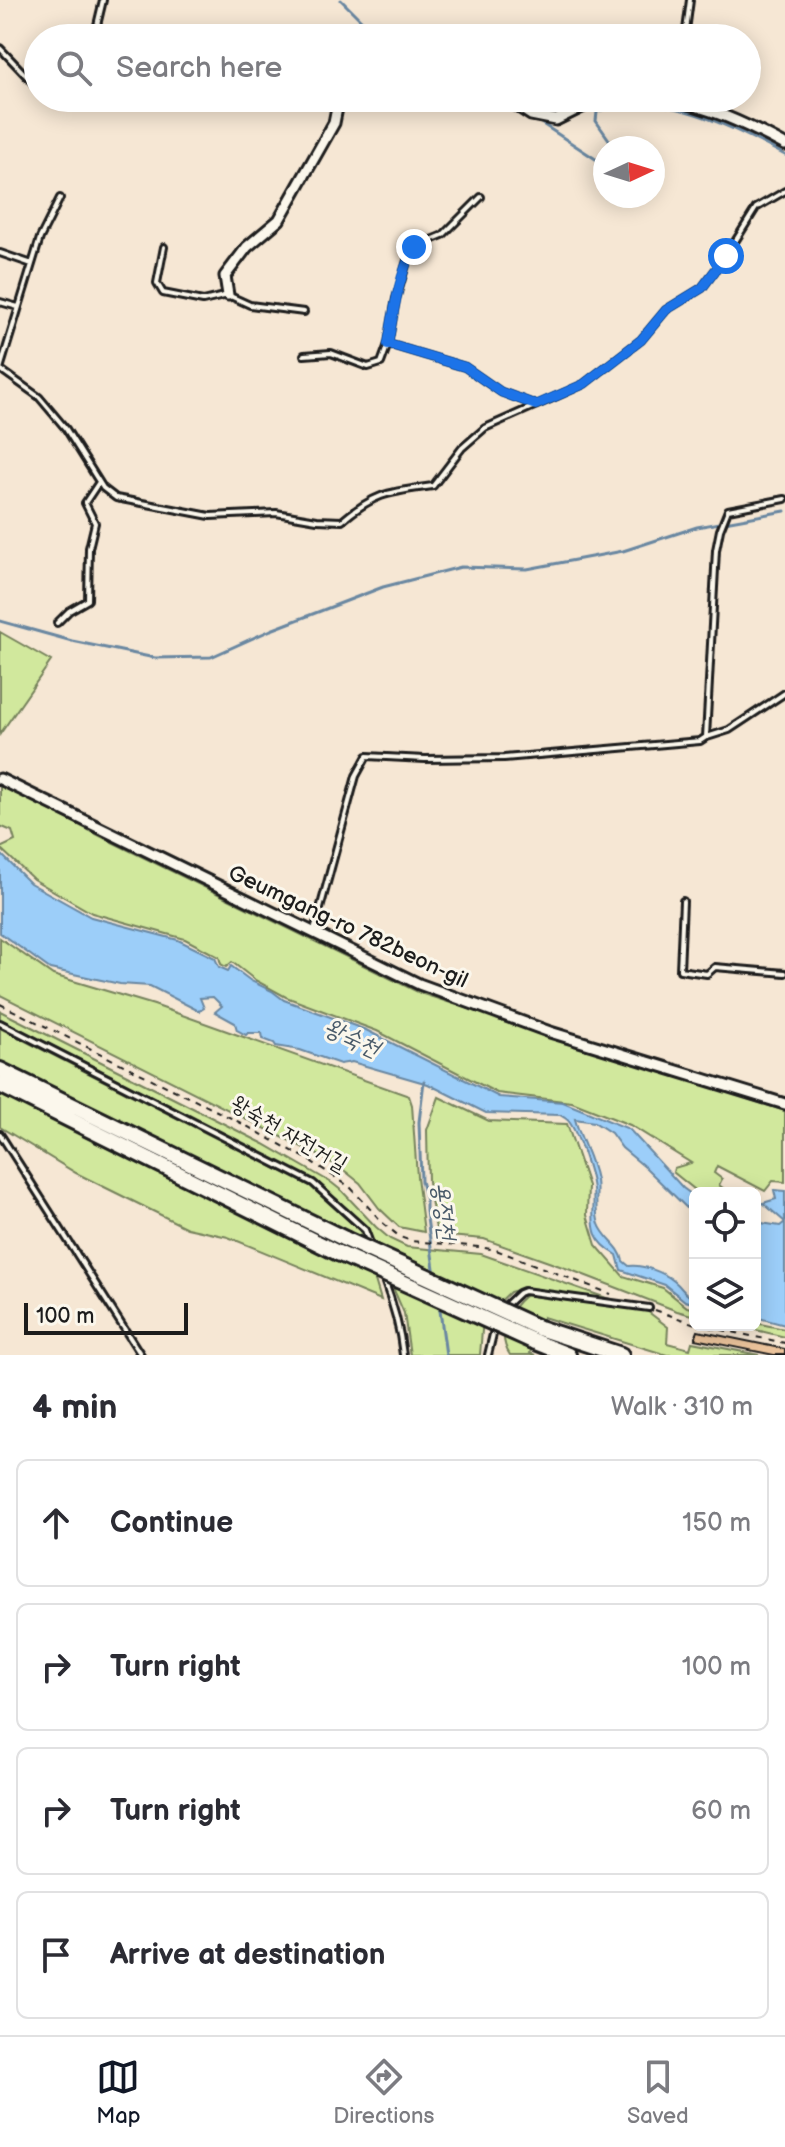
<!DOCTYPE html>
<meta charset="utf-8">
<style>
:root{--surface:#fff;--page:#f7f7f7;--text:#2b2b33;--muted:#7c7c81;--line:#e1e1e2;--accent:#111827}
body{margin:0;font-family:"Balsamiq Sans","Poor Story",sans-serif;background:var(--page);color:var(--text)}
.controls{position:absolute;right:24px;bottom:24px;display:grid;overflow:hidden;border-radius:12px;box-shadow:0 4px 20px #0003}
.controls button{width:72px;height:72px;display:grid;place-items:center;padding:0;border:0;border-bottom:2px solid var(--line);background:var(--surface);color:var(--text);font:40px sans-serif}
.compass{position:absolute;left:593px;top:136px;width:72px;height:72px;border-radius:50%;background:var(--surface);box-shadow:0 4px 20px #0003;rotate:86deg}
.scale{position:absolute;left:24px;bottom:20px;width:164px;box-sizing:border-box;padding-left:8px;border:4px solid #1c1c1c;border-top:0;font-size:22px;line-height:28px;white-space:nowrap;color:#1c1c1c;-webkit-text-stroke:6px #fbf7ec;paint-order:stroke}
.stop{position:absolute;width:24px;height:24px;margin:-18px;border:6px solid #1a73e8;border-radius:50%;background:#fff}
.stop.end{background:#1a73e8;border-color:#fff;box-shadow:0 2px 8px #0008}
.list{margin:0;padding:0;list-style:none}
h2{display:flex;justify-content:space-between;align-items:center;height:104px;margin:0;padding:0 32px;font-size:34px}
h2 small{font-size:26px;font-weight:400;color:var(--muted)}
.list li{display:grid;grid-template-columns:52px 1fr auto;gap:24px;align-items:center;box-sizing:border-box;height:128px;margin:0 16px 16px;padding:0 16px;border:2px solid var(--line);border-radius:12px}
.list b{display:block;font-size:30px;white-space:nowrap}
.list em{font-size:26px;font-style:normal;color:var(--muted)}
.icon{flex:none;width:44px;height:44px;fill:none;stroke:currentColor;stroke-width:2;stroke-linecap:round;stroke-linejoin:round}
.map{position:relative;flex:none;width:785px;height:1355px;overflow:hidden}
.search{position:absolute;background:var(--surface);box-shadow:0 4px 20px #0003;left:24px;right:24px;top:24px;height:88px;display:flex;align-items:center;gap:20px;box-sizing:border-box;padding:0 28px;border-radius:44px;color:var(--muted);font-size:30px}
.sheet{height:680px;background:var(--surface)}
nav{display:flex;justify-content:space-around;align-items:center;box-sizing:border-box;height:112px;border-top:2px solid var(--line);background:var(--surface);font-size:22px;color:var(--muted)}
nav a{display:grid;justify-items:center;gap:4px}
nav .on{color:var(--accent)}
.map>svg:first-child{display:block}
</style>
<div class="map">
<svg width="785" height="1355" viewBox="0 0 785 1355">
<rect width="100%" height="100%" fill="#f6e7d4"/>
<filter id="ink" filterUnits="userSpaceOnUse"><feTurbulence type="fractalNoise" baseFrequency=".0125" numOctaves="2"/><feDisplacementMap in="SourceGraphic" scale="16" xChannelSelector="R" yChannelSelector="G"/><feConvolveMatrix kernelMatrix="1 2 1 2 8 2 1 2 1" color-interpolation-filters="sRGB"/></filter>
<g filter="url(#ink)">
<path fill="#d1e89d" stroke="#76825c" stroke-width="2" d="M0,632l51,29 -51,73z
M0,784l106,55 314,154 365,118v71l-12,-1 -8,10 -48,-25 -3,7 8,6 -3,6 5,4 12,4h-37l-26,-21 1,-4 17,-5 -61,-38 -58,-23 -75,-9 -120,-62 -91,-34 -31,-17 -23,-18 -6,5 -5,-3 -2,-7 -34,-18 -93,-26 -59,-34 -33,-31 15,-7 -3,-10 -12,-5z
M0,938l53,37 101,30 255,91 3,9 5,72 7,55 -25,-5 -20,-19 -19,-25 -15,-12 -25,-15 -320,-161z
M0,1011l264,133 68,39 10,8 34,36 14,12 17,8 74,7 134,47 -90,-13 -15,4 -27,26 -3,37h-70l-6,-42 -37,-85 -49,-46 -318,-163z
M0,1028l310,158 50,45 21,69 -153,-63 -41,-9 -111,-55 -76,-46z
M439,1097l50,24 78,3 21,62 -1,29 9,30 27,31 40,12 24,19 8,2v7l-18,-5 -106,-41 -87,-31 -47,-4 -9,-53 -1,-52z
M526,1295l121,16 21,16 -1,16 23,6 2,-7 67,13h-92l-124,-38 -13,36 5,2h-25c-14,-21 -2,-45 16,-60z
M755,1323l30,6v8l-50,-12h20z"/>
<path fill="#9ccef9" stroke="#6987a1" stroke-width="2" d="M0,853l30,30 61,34 87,23 37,18 4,9 9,4 3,-5 20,15 21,10 12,9 82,30 133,67 64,5 66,27 54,59 12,9v19l-49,-48 -24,-20 -11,-15 -17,-11 -19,-3c5,20 17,39 21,61 2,14 -2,30 3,44 5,15 21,21 24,37l6,5c13,-2 34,6 45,15 9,7 11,15 21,18v5l-10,-3 -20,-16 -44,-15 -4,-15c-33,-19 -21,-36 -24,-66 -2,-16 -14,-53 -23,-66 -2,-4 -5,-5 -10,-8l-74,-2 -58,-29 -76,-22 -12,2 -40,-14 -24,-4 -2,-3 -11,-4 -1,-6h-14l-2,2 -9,-5 -2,-7 -20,-11 7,-6 -9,-9 -13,1 4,10 -5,3 -49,-25 -30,-2 -70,-15 -50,-36z
M774,1190l11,1v134l-30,-8v-95l25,4 5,-4 -22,-19 13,-4z"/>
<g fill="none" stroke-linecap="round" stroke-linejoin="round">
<path stroke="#6987a1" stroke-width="3" d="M341,0l33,33
M538,121l59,39 8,-5
M610,148l2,-4 -16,-23 1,-9c58,-26 137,15 188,43
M0,621l72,20 83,17 56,-1 60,-27 112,-43 78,-20 66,2 96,-18 74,-24 88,-16
M424,1081l-5,41 2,59 5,19v11l9,65
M439,1303l7,52"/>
</g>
<path fill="#ebc39b" stroke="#1c1c1c" stroke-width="2" d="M698,1331l87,18v6h-11l-79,-16z"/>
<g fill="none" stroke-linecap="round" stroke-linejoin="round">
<g stroke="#1c1c1c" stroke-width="10">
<path id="service" d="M94,38l9,-38
M685,38l5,-38
M0,48l34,36 4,-1
M164,247l-7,36 6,10 40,8 25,-6 22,10 54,7
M0,253l32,11
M0,302l18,5
M388,344l77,23 36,25 35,13
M304,355l27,-2 37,14 13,-4 7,-19 8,-45 11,-38 7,-14 29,-12 38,-38
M0,369l39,28 27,32 37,59 13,10 94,18 66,-3 41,7 25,1c34,-29 48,-29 91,-35l29,-38 23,-20 99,-44 57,-44 25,-30 36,-22 24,-32 30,-48 29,-17
M0,369l40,-131 20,-40
M57,623l12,-12 19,-11 1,-52 6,-25 -10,-20 14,-21
M707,737l22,-7 56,-37
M683,901l-3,69 27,4 8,-7 70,6
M314,931l42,-155 11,-20 58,3 79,-1 196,-17 6,-4 10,-187 4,-20 8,-20 57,-11
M0,1023l313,160 52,47 6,16
M0,1134l141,221
M383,1277c10,26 17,50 20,78
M504,1307l15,-14 5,-2 125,17
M488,1355l7,-29"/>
</g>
<g stroke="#1c1c1c" stroke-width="15">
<path id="minor" d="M384,38h3
M505,98l26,17 25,5 28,-14 31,-8h16
M663,98c47,9 81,25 122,47
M228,295l-3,-19 22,-29 32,-27 55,-97 5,-25
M0,779l419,205 131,48 235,72"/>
</g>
<g stroke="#1c1c1c" stroke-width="20">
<path id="trunk" d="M0,1070l345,169
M0,1085l338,168
M539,1328l82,27
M533,1341l35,14"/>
</g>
<path stroke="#1c1c1c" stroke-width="2" stroke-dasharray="6 6" stroke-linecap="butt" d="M0,1004l241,119 68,37 41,27 34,37 16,13 11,4 69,6 16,3 115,44
M655,1310l40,14
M698,1325l87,18"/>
<use href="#service" stroke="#fbf7ec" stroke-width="4"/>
<use href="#minor" stroke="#fbf7ec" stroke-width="9"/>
<use href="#trunk" stroke="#fbf7ec" stroke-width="14"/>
<g stroke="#1c1c1c" stroke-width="20" stroke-linecap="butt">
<path id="trunk-bridge" d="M345,1239l194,89
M338,1253l195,88"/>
</g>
<use href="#trunk-bridge" stroke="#fbf7ec" stroke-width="14"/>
</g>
</g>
<g fill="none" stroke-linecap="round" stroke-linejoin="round" filter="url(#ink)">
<path stroke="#1a73e8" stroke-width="10" d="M414,247c-16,30 -20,64 -26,97l77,23 36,25 35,13 48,-21 57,-44 25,-30 36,-22 24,-32"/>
</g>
<g text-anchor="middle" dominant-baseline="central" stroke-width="6" stroke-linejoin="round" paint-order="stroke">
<g font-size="22" fill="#1c1c1c" stroke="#fbf7ec">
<text transform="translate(348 927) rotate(25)">Geumgang-ro 782beon-gil</text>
<text transform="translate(289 1134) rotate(30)">왕숙천 자전거길</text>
</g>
<g font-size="24" font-style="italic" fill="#495a69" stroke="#fbf7ec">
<text transform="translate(352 1038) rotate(25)">왕숙천</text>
<text transform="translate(444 1211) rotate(83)">용정천</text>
</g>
</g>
</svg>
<div class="controls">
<button><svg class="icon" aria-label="locate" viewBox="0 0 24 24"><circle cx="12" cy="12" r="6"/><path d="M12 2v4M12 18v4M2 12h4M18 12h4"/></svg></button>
<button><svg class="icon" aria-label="layers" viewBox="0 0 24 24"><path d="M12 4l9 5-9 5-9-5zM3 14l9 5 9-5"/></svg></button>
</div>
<svg class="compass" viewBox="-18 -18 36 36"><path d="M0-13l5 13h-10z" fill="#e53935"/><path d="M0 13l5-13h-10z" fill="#7c7c81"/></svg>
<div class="scale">100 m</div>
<div class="stop" style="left:726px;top:256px"></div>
<div class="stop end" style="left:414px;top:247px"></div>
<div class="search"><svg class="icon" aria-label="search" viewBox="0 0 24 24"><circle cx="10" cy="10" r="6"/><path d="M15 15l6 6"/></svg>Search here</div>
</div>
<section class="sheet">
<h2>4 min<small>Walk · 310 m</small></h2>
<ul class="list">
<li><svg class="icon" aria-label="ahead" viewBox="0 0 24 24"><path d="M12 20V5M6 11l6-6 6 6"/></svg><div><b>Continue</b></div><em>150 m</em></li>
<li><svg class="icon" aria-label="right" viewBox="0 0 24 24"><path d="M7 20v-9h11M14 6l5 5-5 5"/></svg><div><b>Turn right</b></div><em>100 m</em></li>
<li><svg class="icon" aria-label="right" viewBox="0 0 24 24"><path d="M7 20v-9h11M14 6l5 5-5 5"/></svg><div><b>Turn right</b></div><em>60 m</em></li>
<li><svg class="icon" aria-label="arrive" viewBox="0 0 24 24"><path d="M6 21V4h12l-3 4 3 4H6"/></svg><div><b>Arrive at destination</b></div></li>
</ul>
</section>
<nav>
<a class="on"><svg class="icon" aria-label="map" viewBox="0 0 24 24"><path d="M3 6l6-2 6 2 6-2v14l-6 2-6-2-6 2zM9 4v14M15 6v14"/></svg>Map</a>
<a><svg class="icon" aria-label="directions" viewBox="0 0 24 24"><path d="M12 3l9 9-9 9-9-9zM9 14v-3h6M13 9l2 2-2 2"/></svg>Directions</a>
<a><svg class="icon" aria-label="saved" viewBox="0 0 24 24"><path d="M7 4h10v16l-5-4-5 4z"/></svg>Saved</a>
</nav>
